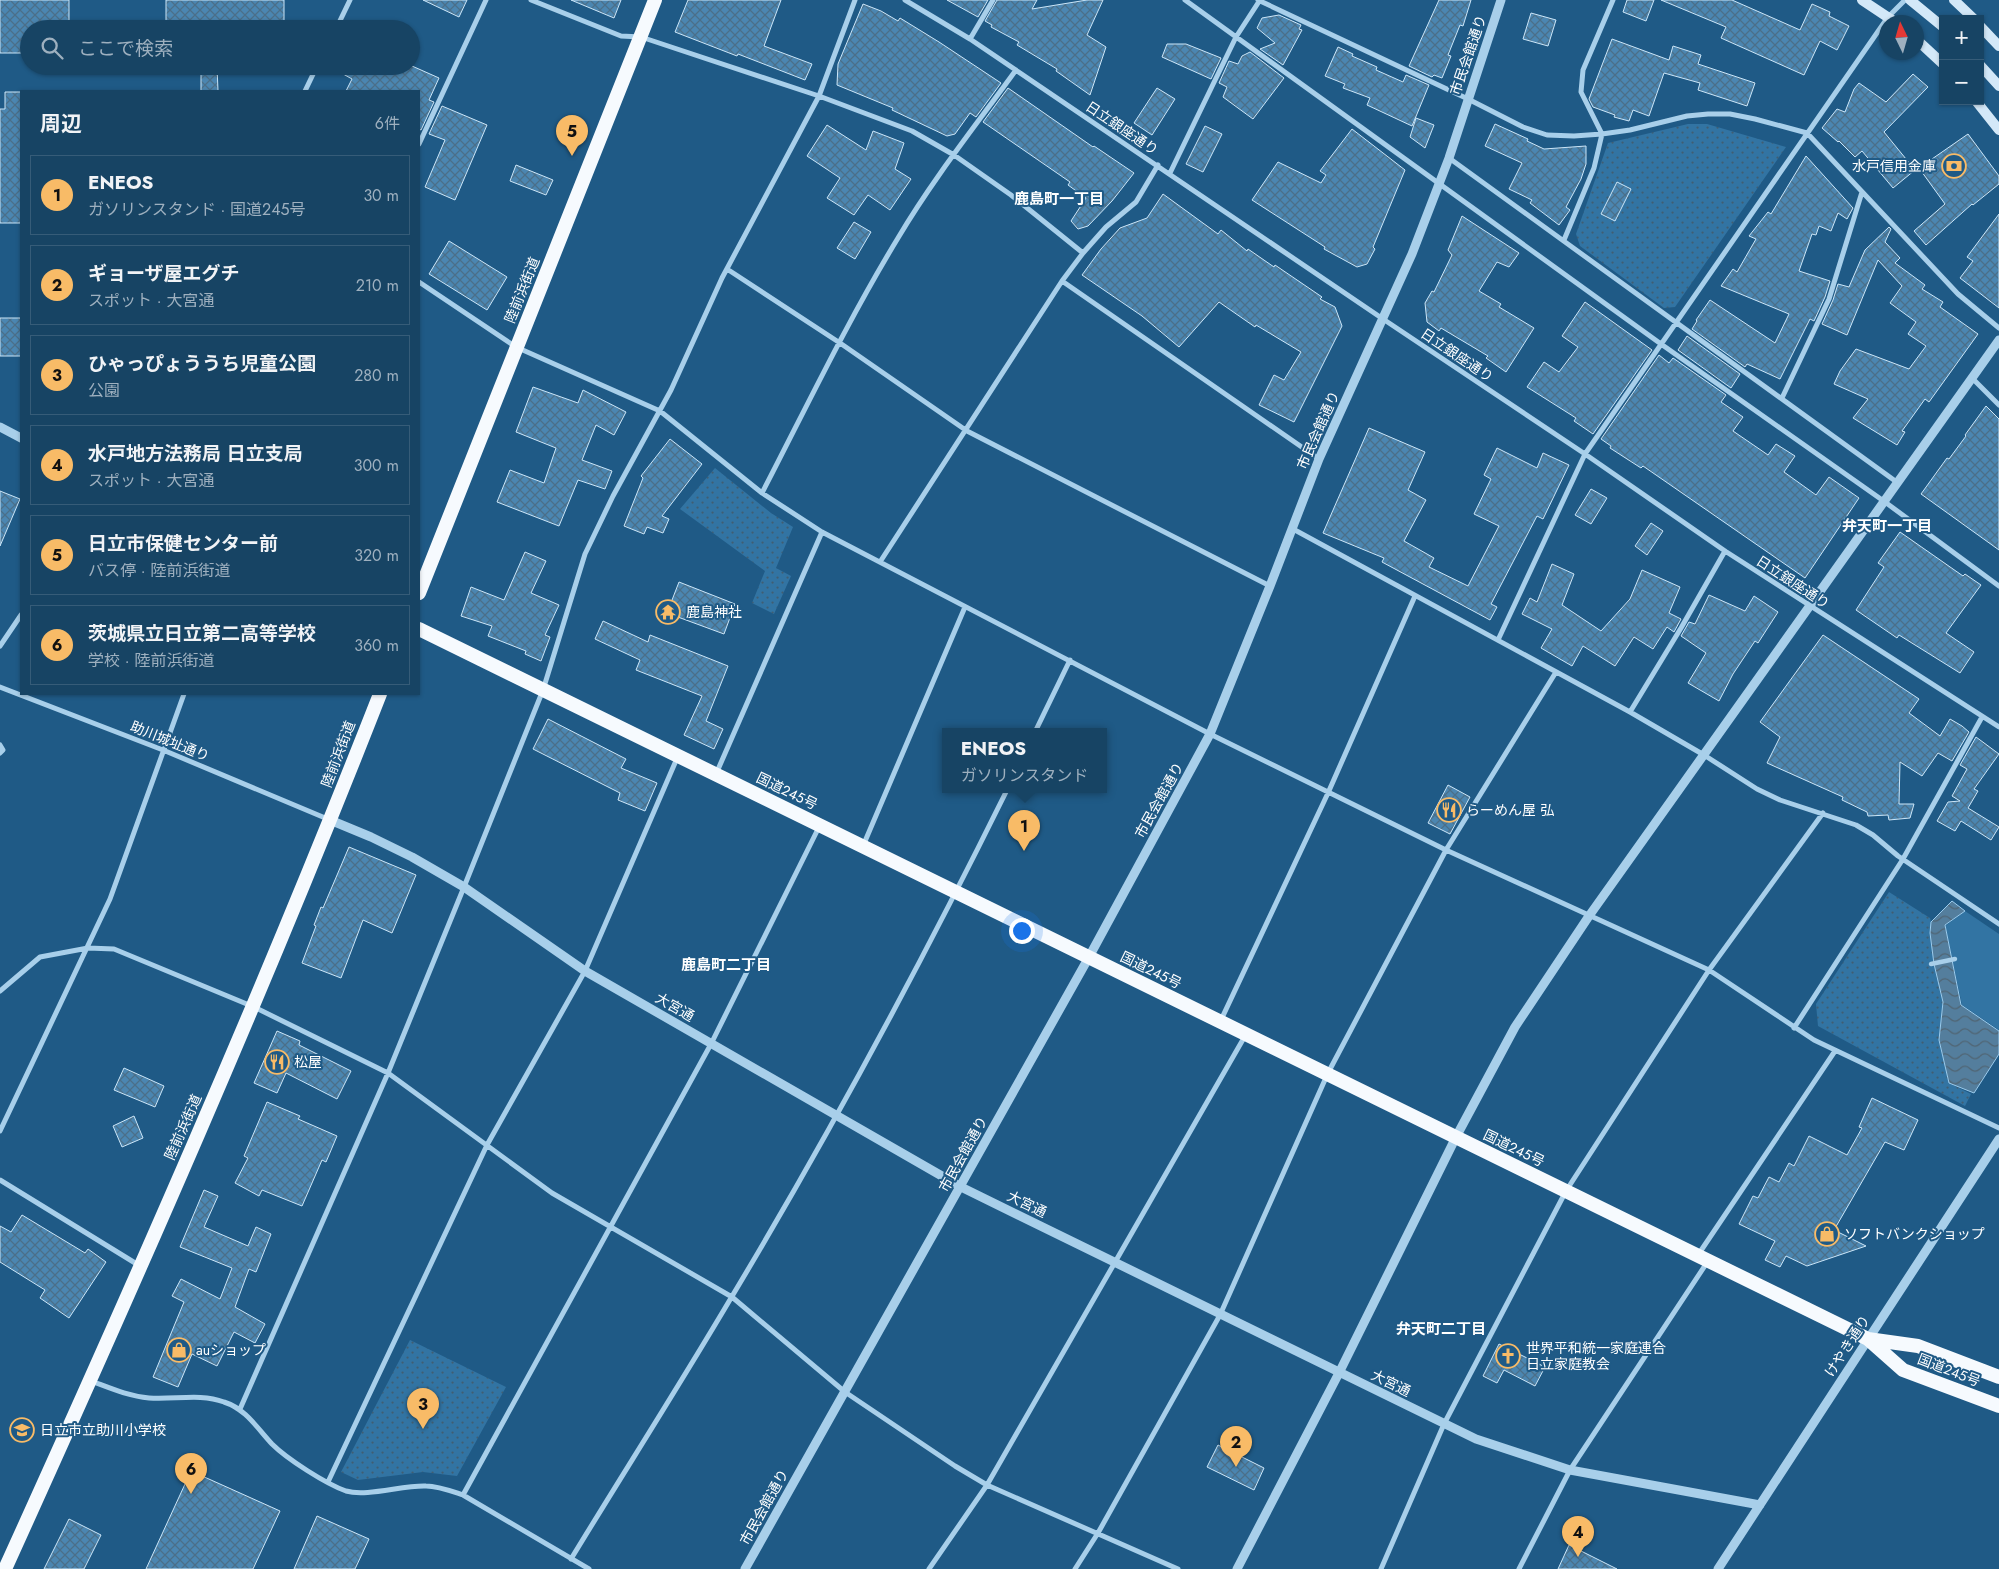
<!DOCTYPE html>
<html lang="ja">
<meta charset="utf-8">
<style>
:root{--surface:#174464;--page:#244e6d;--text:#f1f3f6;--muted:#9eb0bf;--line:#365c78;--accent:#f8bb67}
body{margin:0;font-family:Jost,"Noto Sans JP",sans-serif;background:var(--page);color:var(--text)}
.controls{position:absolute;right:15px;top:15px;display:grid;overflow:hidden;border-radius:0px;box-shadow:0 1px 4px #0004}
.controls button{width:45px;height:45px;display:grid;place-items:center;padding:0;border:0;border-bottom:1px solid var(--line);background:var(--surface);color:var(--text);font:25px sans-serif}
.compass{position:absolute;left:1879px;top:15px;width:45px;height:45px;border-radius:50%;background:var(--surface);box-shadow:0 1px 4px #0004;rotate:355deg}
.you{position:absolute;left:1021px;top:930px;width:18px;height:18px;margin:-12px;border:4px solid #fff;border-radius:50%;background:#1a73e8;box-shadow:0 0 0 8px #1a73e833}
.badge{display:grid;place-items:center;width:32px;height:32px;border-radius:50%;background:var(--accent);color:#111;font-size:16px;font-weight:700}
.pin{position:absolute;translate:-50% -41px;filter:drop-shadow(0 1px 2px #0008)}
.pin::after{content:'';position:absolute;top:26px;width:18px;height:15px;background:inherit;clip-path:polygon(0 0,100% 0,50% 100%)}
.popup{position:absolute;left:942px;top:728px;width:165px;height:65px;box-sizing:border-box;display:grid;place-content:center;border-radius:0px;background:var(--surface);filter:drop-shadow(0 1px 4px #0005);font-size:16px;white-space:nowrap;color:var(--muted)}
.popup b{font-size:19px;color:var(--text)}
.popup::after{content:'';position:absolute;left:50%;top:100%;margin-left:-10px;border:10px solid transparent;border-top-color:var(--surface)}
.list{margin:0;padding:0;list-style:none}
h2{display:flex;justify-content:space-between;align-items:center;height:65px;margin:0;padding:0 20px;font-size:21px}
h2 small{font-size:16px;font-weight:400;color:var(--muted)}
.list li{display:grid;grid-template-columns:32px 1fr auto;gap:15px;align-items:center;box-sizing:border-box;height:80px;margin:0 10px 10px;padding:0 10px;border:1px solid var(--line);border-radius:0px}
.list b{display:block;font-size:19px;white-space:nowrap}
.list p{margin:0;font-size:16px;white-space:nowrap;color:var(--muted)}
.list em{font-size:16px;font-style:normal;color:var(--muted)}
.icon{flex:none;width:28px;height:28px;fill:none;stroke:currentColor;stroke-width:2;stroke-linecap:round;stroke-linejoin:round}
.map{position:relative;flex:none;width:1999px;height:1569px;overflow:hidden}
.search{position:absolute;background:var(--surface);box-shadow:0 1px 4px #0004;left:20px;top:20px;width:400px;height:55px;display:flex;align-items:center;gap:12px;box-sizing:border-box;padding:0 18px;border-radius:28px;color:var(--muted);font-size:19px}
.panel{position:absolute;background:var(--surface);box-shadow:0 1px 4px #0004;left:20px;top:90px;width:400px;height:605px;border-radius:0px}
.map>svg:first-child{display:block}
</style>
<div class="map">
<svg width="1999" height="1569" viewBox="0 0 1999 1569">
<defs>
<pattern id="park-dots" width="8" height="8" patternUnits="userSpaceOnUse" patternTransform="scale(1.25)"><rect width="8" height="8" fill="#3274a3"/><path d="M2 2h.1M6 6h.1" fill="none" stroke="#405e73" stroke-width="1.8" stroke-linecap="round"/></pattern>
<pattern id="water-waves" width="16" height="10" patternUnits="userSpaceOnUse" patternTransform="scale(1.25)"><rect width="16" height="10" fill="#547e9d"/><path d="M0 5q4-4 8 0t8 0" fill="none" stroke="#506574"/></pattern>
<pattern id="building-cross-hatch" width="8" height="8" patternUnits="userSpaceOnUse" patternTransform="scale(1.25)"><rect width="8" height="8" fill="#4b86b1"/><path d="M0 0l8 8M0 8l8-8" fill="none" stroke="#4b6f89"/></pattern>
</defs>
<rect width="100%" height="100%" fill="#1f5a86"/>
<path fill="#3274a3" d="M1965,911l34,23v96l-37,-25 -17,-79z"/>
<path fill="url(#park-dots)" d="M1688,124h19l79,23 -111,160 -11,1 -84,-62 -4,-12 32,-91z
M715,468l56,45 22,14 -17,41 15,8 -17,38 -22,-11 13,-32 -85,-62z
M1889,892l41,26 1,4 -1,11 13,69 -4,38 10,43 22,11 -6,12 -147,-80 -2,-22z
M410,1340l96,47 -49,89 -34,-4 -65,8 -17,-8z"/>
<path fill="url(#water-waves)" stroke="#9bcbec" d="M1952,901l13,10 -20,14 16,80 38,26v23l-25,39 -25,-10 -10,-43 4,-38 -9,-38 -4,-31 1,-11z"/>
<path fill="url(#building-cross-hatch)" stroke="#cce6f8" d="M0,0h69v29h-40v24h-29z
M166,0h118v29h-118z
M423,0h44l-8,17z
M571,0h50l-7,18z
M688,0h93l-17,46 48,18 -7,16 -67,-26 -1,2 -62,-24z
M947,0h41l-10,17z
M997,0h40l-5,9 55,-9h16l-16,35 19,12 -16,48 -34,-24 1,-2 -40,-24 2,-3 -28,-15 1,-2 -7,-4z
M1439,0h32l-8,26 -3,-1 -12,30 3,1 -9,22 -8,-3 -2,2 -23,-11z
M1627,0h27l-8,21 -23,-9z
M1661,0h71l68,30 12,-26 18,8 -1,4 20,10 -12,24 -17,-9 -16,34 -83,-37 5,-11z
M863,4l18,7 17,10 2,-3 39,24 62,41 -25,34 -6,-4 -15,21 -8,2 -55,-26 1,-2 -56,-23 1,-21z
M1531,13l25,7 -8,26 -25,-7z
M1279,15l22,10 -2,4 3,1 -19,35 -23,-16 15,-6 -18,-15 5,-10z
M1612,39l57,21 4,-14 28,9 -3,9 57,19 -8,23 -49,-16 2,-7 -36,-10 -15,43 -16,-6 -4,11 -15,-4 1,-2 -22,-8 -4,-8z
M1167,44h19l35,14 -10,21 -49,-22z
M1338,47l15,7 -1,2 25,11 -1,3 27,12 3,-7 23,10 -17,41 -45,-21 3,-7 -27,-10 2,-4 -20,-8z
M1250,52l34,26 -31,41 -30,-22 4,-10 -8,-4 10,-22 9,3 4,-8z
M201,66h16l1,25h-17z
M329,66h83l27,12 -10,22 5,2 -13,28 -2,-1v-38h-73l6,-12z
M1913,74l15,13 -44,45 31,38 -22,18 -31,-37 -7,6 -16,-16 -1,1 -16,-14 15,-19 8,3 9,-23 5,-6 27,19z
M1008,88l85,59 1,-1 40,27 -22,28 -24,25 -10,3 -7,-8 15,-23 -18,-13 2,-3 -87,-60z
M1157,88l18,11 -23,36 -18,-12z
M5,92h16v131h-21v-114h5z
M442,106l45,19 -32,75 -30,-13 20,-47 -16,-6z
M1416,118l18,7 -9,23 -15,-11z
M1495,124l33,15 -1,2 17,8 42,-3v18l-5,15 -15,28 4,3 -11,15 -29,-22 2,-3 -23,-11 13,-26 -37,-17z
M827,125l39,25 7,-19 31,12 -9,26 16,10 -21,31 -22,-15 -14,20 -27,-17 13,-20 -33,-22z
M1205,126l17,8 -19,38 -17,-8z
M1352,129l53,41 -32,77 2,2 -8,15 -10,3 -33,-18 1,-2 -73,-47 26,-38 43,21 5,-8 -6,-4z
M1968,134l31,42v8l-26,21 -1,-1 -46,41 -12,-14 31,-27 -26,-36z
M1806,156l47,52 -6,11 -9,-6 -7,18 -12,-5 -3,9 -4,-1 -13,37 31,10 -5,16 -11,24 -4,-2 -30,60 -33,-15 -2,3 -53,-38 5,-8 -1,-1 14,-20 65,43 14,-29 -68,-28 12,-17 4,3 19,-33 -7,-3 19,-24 3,2z
M516,165l37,15 -7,15 -36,-14z
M1617,182l14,7 -16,32 -14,-7z
M1163,194l55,40 3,-4 26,21 1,-2 26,18 1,-2 47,32 -2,2 15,8 7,19 -48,96 -35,-17 15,-30 10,5 17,-28 -45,-27 -1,2 -36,-25 -40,45 -37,-31 -60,-41 19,-26 19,-21 27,-10z
M1999,214v94l-39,-30 13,-17 -6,-4z
M1462,216l57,37 -10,14 -12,-5 -18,29 22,13 -2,3 35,21 -28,44 -20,-14 2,-2 -47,-28 -2,3 -12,-9 -2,-19 7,-12 2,1 18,-37 -4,-5z
M854,222l17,10 -16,27 -18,-11z
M1889,227l2,2 -6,13 15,16 -5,5 30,22 -3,4 21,13 -3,5 38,27 -49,68 -4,-3 -23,32 3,1 -8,13 -44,-27 15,-19 -34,-15 6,-13 16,-22 53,20 17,-23 -18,-12 8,-12 -26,-19 12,-17 -24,-26 -31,75 -25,-11 11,-24 5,-16 11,3 16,-37z
M449,241l58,36 -20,33 -58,-36z
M1585,302l67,48 -59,84 -19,-13 2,-3 -49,-31 17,-25 15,10 19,-25 -16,-11z
M0,318h21v38h-21z
M1687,336l53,38 -9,14 -53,-38z
M1659,355l10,8 4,-5 53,37 -5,7 22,15 -10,14 35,24 8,-11 19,12 -11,16 32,23 13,-18 30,21 -54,80 -162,-112 -2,2 -31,-20 1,-2 -10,-7z
M533,387l45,16 5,-13 43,22 -12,23 -18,-10 -14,35 30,11 -7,18 -27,-9 -19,46 -62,-24 13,-32 34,13 12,-35 -40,-16z
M1986,406l13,13v131l-78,-56 26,-36 2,1 17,-23 -1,-1z
M1369,428l56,24 -17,38 18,10 -22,41 30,17 -5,9 39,19 31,-60 -25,-12 17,-35 -7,-4 13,-27 40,20 6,-15 26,12 -26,54 -6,-3 -46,88 6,3 -7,13 -108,-58 2,-4 -61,-25z
M670,439l32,25 -40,52 7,3 -6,14 -16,-6 -3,7 -20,-8 19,-48 -2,-2z
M1591,489l16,9 -16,26 -16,-9z
M0,491l20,8 -20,47z
M1651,523l12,8 -16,24 -12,-9z
M1900,532l63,44 2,-2 16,11 -35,48 28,19 -14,21 -61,-38 -2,3 -41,-28 28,-43 -6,-4z
M525,552l21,9 -15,32 28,12 -14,30 5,2 -9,24 -16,-7 1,-3 -38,-15 4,-10 -31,-10 10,-29 33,13z
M1552,564l22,10 -12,31 39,26 29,-32 12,-29 38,17 -11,26 12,6 -7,13 -7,-5 -14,22 -19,-12 -19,29 -32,-20 -11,20 -31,-18 11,-19 -30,-15 8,-16 7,4z
M679,582l56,22 -11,30 -57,-21z
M1709,595l36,16 9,-15 24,16 -20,31 -3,-2 -22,33 -14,27 -31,-18 18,-30 -25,-17 8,-14 6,2z
M603,621l45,21 2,-7 78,31 -22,55 17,8 -9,20 -30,-14 18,-39 -66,-26 4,-10 -45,-21z
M1823,635l96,64 -10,14 31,23 10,-17 12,7 7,6 -17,29 -14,-8 -16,23 -22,-14 -1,42h15l-4,14 -21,2 -1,-5 -20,1 -1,-4 -25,-12 1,-3 -76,-34 13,-26 -20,-15z
M548,719l78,40 -5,9 36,15 -12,28 -27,-11 2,-7 -87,-44z
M1976,737l23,17 -25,35 4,2 -10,17 31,19 -8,13 -30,-19 -6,10 -18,-10 11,-19 12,-1 -8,-5 15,-27 -7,-4z
M1448,785l22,12 -20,37 -22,-11z
M349,847l67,28 -24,58 -29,-13 -22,58 -39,-15 14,-37 -2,-1 7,-18 2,1z
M277,1031l23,10 -1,4 52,26 -14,28 -51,-26 -9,20 -23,-10z
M124,1068l40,18 -9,21 -41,-17z
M1872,1098l46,22 -14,30 -19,-8 -51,88 32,16 -59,20 -21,-10 -6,11 -15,-7 10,-19 -36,-17 14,-28 5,2 11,-21 10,5 10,-19 5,3 15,-30 38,19 15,-27 -3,-1z
M267,1102l33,14 -2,3 39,17 -11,26 -4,-2 -20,46 -40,-16 -3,6 -24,-13 13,-25 -4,-2z
M134,1116l9,22 -21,9 -9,-21z
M204,1190l14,6 -14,31 44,19 8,-19 15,7 -15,38 -7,-3 -14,38 30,17 -10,19 -21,-11 -17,34 -25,-12 -14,33 -25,-10 31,-75 -12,-6 9,-17 39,20 12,-31 -52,-21z
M22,1215l63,38 3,-4 18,13 -37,56 -29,-20 5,-8 -45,-28v-36l11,6z
M1499,1344l46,23 -10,19 -31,-16 -7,13 -14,-7z
M1218,1445l46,23 -10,22 -47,-23z
M191,1471l89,40 -27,58h-107z
M317,1516l52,23 -14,30h-61z
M69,1519l32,16 -17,34h-40z
M1569,1545l48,24h-59z"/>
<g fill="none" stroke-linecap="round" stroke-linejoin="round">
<path stroke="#a8cfea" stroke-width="4.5" d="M1931,964l24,-5"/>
<path stroke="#a8cfea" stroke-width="5" d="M531,0l90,36 20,1 178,59 93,35 42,24 57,40 72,58 -21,28 257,178
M905,0l65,39 413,280 202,135 140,97 274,176
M1185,0l476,344 224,158 114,84
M1258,0l210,99 55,28 24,8 27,1 28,-2 28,-4 57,-14 21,-2h22l25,5 52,14 151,161 41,34
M336,29l14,-29
M970,39l23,-39
M305,91l12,-25
M419,144l67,-144
M1449,158l449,325
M1170,173l66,-136 24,-37
M1564,240l30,-72 8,-34 -21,-42 2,-22 30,-70
M1083,253l23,-26 30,-25 22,-37
M727,269l113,74 127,88 303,155
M419,282l97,65 144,64 102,82 60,39 388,202 236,116 263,120 105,70 185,88
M1972,378l27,27
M1782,398l47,-99 33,-107
M762,493c44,-85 86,-173 136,-255 35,-59 78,-113 118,-168
M1293,529l337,183 74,43 53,34 23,11 76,25 17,10 25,21 101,68
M880,562l182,-281
M1498,640l87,-186 303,-437 17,-17
M0,646l21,-31
M0,687l163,63 167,70
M1630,712l51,-84 44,-77
M1035,732l35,-72
M0,745l3,5 -3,3
M716,774l106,-242
M863,846l102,-239
M0,991l40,-34 48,-9 26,1 140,58 134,66 164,120 180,104 113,95 110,74 32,19 191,84
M1221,1020l107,-227 87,-197
M1794,1028l109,-169 79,-142
M0,1131l110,-232 74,-205
M0,1180l140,86
M1698,1255l137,-204
M91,1381c19,7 37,15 58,17 25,2 51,-5 75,4 22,7 33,26 48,42 15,15 54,40 74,47 21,6 57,-6 80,-5 12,0 25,5 37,9l126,74
M240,1409l148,-336 76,-186 79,-197 42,-136 28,-58 58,-106 51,-112 97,-182 36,-96
M328,1482l159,-337 98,-174 93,-215
M463,1495l248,-451 108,-217
M571,1559c53,-87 108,-173 160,-261 99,-165 191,-336 276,-508
M929,1569l58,-84 258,-449
M1075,1569l23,-36 122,-218 108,-242 118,-223 110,-178
M1381,1569l63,-145 122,-233 143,-221 114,-157
M1519,1569l51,-99 138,-209"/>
<path stroke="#a8cfea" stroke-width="9" d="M0,427l21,11
M330,820l41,17 41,20 52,30 121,84 376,216 515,252 94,31 190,35
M745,1569l344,-612 121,-223 60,-148 49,-127 93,-205 37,-96 52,-158
M1237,1569l102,-196 117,-236 59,-110 74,-111 410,-576
M1718,1569l281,-430"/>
<path stroke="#d3e8f8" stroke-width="10" d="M1862,0l33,22
M1910,0l33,27
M1954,0l20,19
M1980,26l19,20
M1916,39l27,25
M1980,65l19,21
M1976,101l23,29"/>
<path stroke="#f6fafe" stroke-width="14" d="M419,593l236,-593
M419,629l1449,710 35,31 96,36
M1868,1339l50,7 81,31
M5,1569c131,-289 259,-579 375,-875"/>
</g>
<defs>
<g id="bank-ring" transform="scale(1.25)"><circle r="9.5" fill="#1f5a86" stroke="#f8bb67" stroke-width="1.5"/><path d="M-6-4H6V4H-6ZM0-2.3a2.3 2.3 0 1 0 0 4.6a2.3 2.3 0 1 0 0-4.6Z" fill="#f8bb67"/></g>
<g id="temple-ring" transform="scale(1.25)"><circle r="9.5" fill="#1f5a86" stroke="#f8bb67" stroke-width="1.5"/><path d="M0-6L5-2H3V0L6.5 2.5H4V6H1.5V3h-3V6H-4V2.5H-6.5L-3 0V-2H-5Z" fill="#f8bb67"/></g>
<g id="restaurant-ring" transform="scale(1.25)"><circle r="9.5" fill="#1f5a86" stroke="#f8bb67" stroke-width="1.5"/><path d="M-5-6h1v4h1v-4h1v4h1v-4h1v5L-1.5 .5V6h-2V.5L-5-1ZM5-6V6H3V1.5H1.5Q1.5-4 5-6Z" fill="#f8bb67"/></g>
<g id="shop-ring" transform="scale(1.25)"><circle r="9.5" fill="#1f5a86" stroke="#f8bb67" stroke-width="1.5"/><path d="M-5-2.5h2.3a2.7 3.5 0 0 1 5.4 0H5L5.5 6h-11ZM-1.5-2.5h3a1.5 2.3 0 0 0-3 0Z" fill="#f8bb67"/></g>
<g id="church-ring" transform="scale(1.25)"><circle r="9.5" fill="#1f5a86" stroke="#f8bb67" stroke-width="1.5"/><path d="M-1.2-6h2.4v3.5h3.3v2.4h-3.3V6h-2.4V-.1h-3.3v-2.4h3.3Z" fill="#f8bb67"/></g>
<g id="school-ring" transform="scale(1.25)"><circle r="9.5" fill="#1f5a86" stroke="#f8bb67" stroke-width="1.5"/><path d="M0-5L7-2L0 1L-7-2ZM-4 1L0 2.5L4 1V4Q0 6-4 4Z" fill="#f8bb67"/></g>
</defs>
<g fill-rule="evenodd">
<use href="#bank-ring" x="1954" y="166"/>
<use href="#temple-ring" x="668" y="612"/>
<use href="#restaurant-ring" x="1449" y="810"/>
<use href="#restaurant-ring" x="277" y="1062"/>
<use href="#shop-ring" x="1827" y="1234"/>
<use href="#shop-ring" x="179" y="1350"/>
<use href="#church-ring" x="1508" y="1356"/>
<use href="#school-ring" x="22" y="1430"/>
</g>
<g text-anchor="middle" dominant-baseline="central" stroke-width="4" stroke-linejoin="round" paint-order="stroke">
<g font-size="14" fill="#fff" stroke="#1f5a86">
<text transform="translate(1468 55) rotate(-71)">市民会館通り</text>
<text transform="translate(1122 128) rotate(34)">日立銀座通り</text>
<text transform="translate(522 290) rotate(-68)">陸前浜街道</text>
<text transform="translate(1457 355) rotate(34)">日立銀座通り</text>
<text transform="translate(1318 430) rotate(-66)">市民会館通り</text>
<text transform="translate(1793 582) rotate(33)">日立銀座通り</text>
<text transform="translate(170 741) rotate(22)">助川城址通り</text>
<text transform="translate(338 754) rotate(-69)">陸前浜街道</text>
<text transform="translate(787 791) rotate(26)">国道245号</text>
<text transform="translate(1159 800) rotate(-61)">市民会館通り</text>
<text transform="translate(1151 970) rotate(26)">国道245号</text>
<text transform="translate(675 1007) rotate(30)">大宮通</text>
<text transform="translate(183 1127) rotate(-66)">陸前浜街道</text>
<text transform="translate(1514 1148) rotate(26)">国道245号</text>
<text transform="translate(963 1154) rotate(-61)">市民会館通り</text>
<text transform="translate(1027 1204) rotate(26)">大宮通</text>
<text transform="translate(1847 1346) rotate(-57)">けやき通り</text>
<text transform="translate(1949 1370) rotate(21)">国道245号</text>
<text transform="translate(1391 1383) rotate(26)">大宮通</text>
<text transform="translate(764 1507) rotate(-61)">市民会館通り</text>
</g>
<g font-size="14" fill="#fff" stroke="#1f5a86" text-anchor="start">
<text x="1936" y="166" text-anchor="end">水戸信用金庫</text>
<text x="686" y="612">鹿島神社</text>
<text x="1466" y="810">らーめん屋 弘</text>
<text x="294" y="1062">松屋</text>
<text x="1844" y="1234">ソフトバンクショップ</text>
<text x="1526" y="1348">世界平和統一家庭連合<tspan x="1526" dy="16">日立家庭教会</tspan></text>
<text x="196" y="1350">auショップ</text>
<text x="40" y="1430">日立市立助川小学校</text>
</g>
<g font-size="15" font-weight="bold" fill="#fff" stroke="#1f5a86">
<text x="1059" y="199">鹿島町一丁目</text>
<text x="1887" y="526">弁天町一丁目</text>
<text x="726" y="965">鹿島町二丁目</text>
<text x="1441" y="1329">弁天町二丁目</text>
</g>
</g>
</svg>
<div class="controls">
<button>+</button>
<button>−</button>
</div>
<svg class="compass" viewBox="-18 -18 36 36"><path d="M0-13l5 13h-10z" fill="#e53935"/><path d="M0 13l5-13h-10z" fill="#9eb0bf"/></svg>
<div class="you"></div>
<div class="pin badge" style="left:1024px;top:851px">1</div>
<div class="popup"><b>ENEOS</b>ガソリンスタンド</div>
<div class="pin badge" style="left:1236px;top:1467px">2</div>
<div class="pin badge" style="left:423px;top:1429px">3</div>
<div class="pin badge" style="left:1578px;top:1557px">4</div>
<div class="pin badge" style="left:572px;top:156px">5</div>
<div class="pin badge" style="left:191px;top:1494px">6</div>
<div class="search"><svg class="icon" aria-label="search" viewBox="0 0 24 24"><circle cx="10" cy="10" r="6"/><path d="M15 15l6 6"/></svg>ここで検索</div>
<section class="panel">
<h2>周辺<small>6件</small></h2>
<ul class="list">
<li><span class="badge">1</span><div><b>ENEOS</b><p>ガソリンスタンド · 国道245号</p></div><em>30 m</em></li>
<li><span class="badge">2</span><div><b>ギョーザ屋エグチ</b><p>スポット · 大宮通</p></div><em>210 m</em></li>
<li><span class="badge">3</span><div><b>ひゃっぴょううち児童公園</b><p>公園</p></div><em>280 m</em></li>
<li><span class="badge">4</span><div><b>水戸地方法務局 日立支局</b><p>スポット · 大宮通</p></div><em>300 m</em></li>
<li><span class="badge">5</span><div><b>日立市保健センター前</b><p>バス停 · 陸前浜街道</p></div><em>320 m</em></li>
<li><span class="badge">6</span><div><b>茨城県立日立第二高等学校</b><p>学校 · 陸前浜街道</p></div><em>360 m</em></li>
</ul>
</section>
</div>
